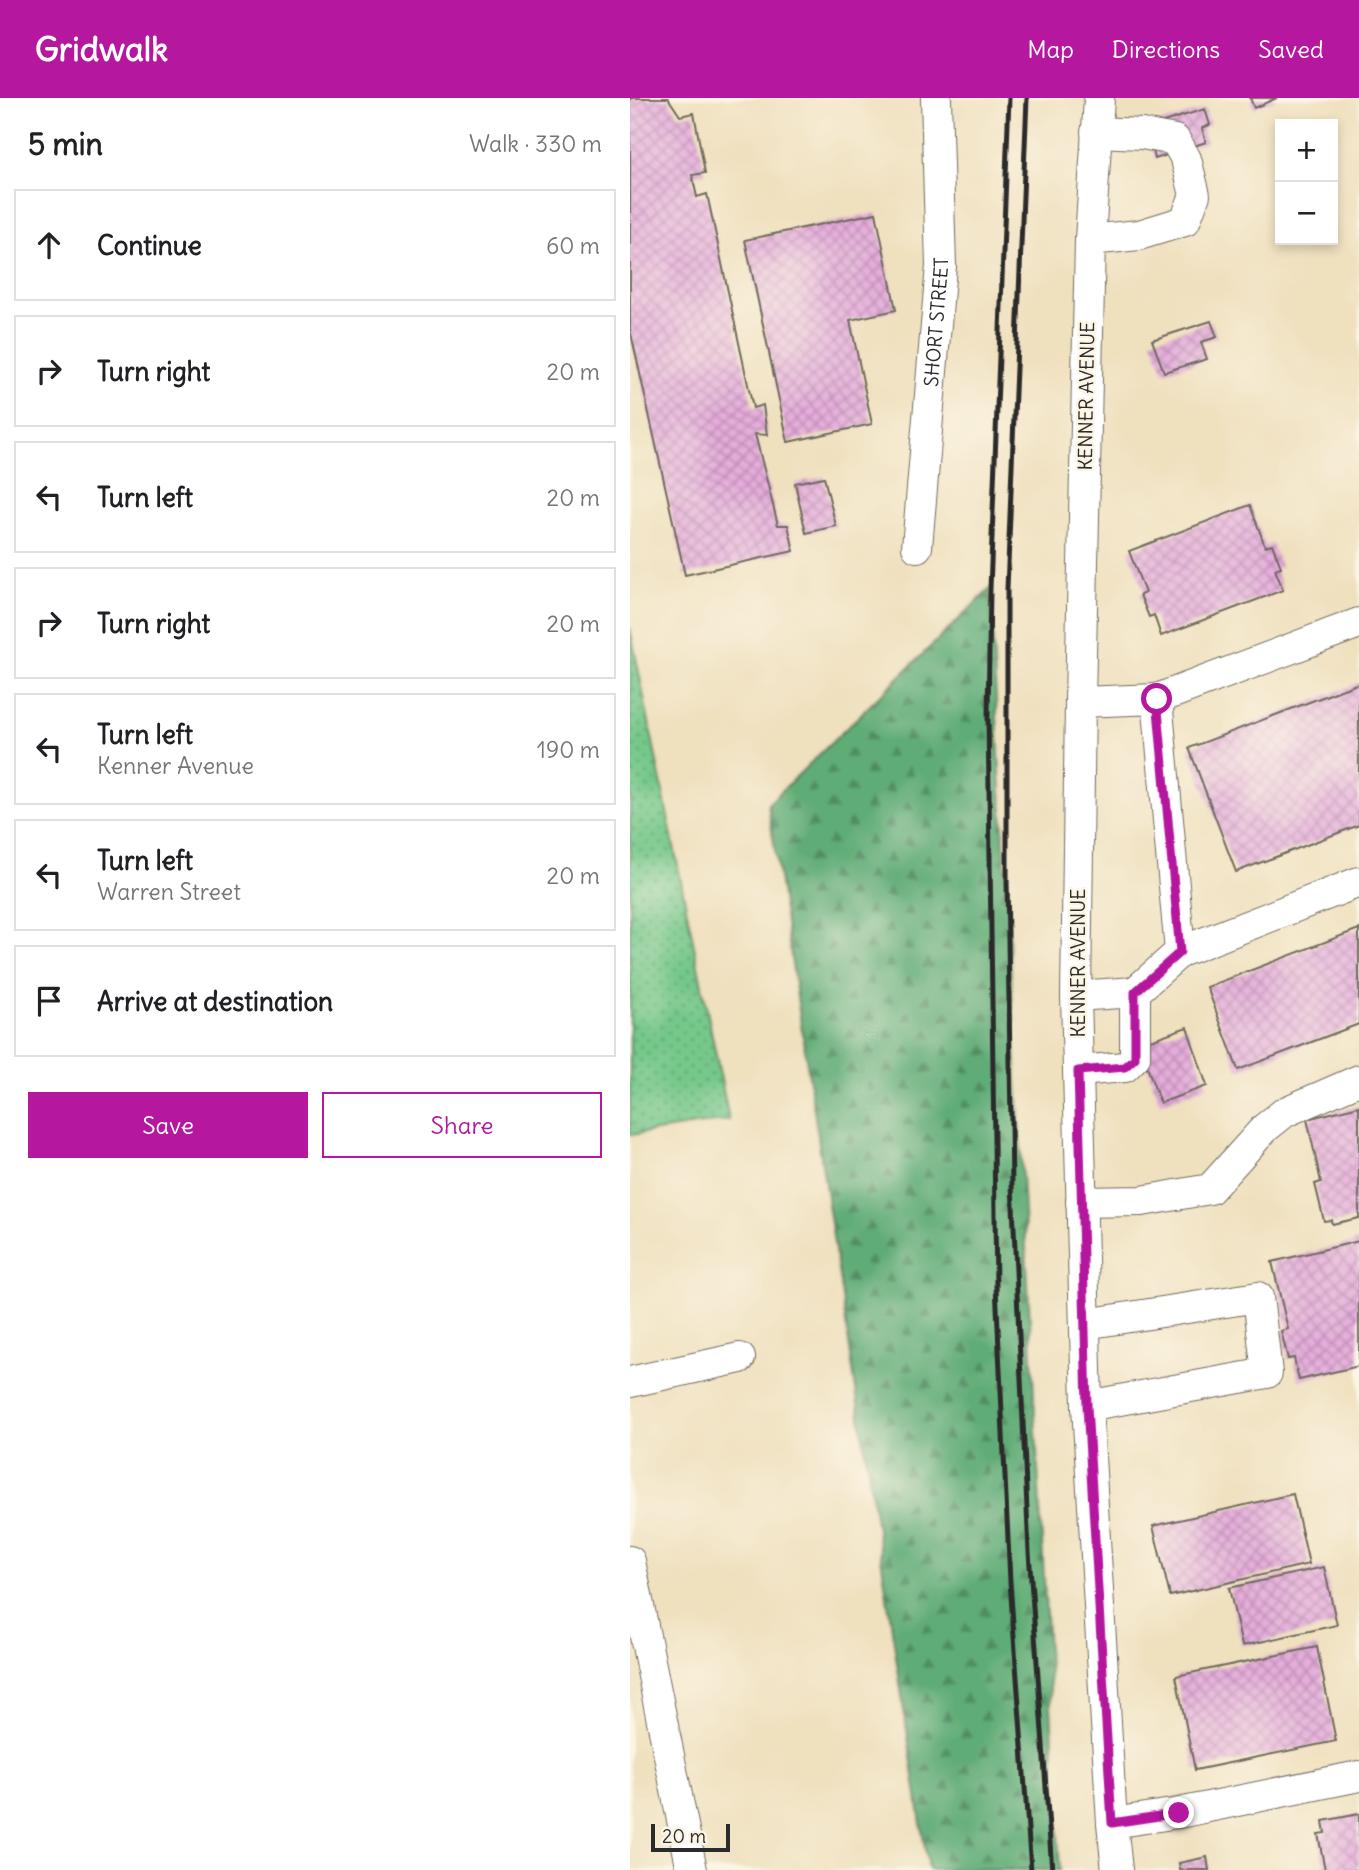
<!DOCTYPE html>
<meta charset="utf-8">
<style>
:root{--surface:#fff;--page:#f6f6f6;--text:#202124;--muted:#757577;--line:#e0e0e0;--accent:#b5179e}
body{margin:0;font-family:Delius,sans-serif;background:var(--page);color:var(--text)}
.controls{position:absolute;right:21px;top:21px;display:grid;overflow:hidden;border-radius:0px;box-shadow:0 4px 10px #0003}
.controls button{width:63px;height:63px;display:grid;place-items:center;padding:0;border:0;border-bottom:2px solid var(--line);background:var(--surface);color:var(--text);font:35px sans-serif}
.scale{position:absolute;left:21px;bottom:18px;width:79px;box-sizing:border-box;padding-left:7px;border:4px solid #2b2b2b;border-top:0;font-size:19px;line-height:24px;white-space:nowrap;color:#2b2b2b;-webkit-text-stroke:5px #fcf5e5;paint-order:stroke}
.stop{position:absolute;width:21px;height:21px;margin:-16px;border:5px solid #b5179e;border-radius:50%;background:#fff}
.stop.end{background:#b5179e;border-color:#fff;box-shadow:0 2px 7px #0008}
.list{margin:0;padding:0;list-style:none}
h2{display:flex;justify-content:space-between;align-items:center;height:91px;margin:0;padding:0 28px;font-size:30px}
h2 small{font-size:23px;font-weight:400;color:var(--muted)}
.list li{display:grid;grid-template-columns:46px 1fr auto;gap:21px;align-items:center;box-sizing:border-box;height:112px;margin:0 14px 14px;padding:0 14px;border:2px solid var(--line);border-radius:0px}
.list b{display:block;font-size:26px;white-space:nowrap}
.list p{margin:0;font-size:23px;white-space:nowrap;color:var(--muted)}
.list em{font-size:23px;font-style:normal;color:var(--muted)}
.actions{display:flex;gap:14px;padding:21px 28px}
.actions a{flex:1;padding:16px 0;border:2px solid var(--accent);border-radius:0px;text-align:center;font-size:24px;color:var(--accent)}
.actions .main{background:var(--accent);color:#fff}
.icon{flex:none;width:38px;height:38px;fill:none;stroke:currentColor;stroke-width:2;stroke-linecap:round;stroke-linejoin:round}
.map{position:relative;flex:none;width:729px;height:1772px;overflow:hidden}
header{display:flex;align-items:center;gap:42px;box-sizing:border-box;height:98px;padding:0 35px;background:var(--accent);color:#fff}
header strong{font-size:33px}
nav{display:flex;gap:38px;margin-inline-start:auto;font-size:24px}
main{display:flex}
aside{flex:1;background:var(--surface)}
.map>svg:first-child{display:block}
</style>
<header>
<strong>Gridwalk</strong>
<nav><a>Map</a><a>Directions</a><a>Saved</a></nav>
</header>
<main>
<aside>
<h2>5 min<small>Walk · 330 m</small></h2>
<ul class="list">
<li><svg class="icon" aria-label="ahead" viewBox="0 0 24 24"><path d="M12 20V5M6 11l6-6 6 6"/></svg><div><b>Continue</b></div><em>60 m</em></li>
<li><svg class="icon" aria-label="right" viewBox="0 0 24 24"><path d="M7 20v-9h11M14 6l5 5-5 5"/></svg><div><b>Turn right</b></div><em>20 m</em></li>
<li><svg class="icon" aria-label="left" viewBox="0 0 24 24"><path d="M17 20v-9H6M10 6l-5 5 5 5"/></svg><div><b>Turn left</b></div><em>20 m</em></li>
<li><svg class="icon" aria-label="right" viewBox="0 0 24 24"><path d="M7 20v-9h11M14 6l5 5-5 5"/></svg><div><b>Turn right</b></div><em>20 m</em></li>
<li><svg class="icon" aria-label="left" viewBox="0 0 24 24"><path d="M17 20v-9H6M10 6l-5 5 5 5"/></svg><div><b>Turn left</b><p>Kenner Avenue</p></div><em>190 m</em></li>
<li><svg class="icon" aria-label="left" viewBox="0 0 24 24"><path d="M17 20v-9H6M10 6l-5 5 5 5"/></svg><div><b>Turn left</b><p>Warren Street</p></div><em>20 m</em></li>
<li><svg class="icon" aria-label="arrive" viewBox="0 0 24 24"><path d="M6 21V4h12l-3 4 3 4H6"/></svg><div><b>Arrive at destination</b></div></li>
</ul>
<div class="actions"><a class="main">Save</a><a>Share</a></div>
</aside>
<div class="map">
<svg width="729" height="1772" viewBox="0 0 729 1772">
<defs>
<pattern id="forest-firs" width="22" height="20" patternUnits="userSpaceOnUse" patternTransform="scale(1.75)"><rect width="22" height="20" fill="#5fac76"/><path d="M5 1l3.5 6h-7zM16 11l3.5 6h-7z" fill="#4f8c61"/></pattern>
<pattern id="park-dots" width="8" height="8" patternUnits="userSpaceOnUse" patternTransform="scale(1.75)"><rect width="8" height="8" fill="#74c78a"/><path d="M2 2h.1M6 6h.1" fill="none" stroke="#5fa271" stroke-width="1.8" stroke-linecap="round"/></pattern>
<pattern id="building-cross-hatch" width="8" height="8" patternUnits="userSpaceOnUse" patternTransform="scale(1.75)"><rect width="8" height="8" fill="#e5addb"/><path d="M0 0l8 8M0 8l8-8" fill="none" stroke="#ba8db2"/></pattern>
</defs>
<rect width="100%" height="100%" fill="#fcf5e5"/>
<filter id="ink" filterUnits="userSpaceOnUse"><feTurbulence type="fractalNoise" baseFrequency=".0143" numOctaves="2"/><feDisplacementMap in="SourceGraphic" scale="14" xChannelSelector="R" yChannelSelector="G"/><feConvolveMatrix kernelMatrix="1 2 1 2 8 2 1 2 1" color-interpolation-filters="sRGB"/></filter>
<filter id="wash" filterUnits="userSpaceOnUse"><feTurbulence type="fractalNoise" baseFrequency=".00686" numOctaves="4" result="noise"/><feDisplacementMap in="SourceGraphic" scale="28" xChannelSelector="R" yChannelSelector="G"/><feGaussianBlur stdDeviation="1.57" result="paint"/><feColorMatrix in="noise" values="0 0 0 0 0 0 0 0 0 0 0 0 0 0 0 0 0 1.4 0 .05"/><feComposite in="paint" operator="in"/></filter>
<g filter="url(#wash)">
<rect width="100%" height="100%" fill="#efe0be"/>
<path fill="url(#forest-firs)" stroke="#456c50" stroke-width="2" d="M360,491l70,1281h-132l-160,-1066z"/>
<path fill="url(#park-dots)" stroke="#50795a" stroke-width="2" d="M0,530l99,492 -99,15z"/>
<g id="blocks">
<path fill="url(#building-cross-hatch)" d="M0,0h38l12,18 14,-3 11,60 -13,2 5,22 10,-3 46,214 10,-3 4,30 -12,-1 23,91h10l6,26 -109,24 -55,-246z
M620,0h27l-23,10z
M575,11l5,16 -8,3 4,14 -51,17 -8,-32z
M246,115l20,97 -46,10 22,104 -84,18 -43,-202z
M581,223l6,16 -16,5 6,17 -43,13 -12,-32z
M194,379l12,49 -30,7 -11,-50z
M620,407l15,41 7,-2 9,23 -6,2 8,21 -122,46 -7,-21 -5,2 -9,-22 5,-2 -16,-42z
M729,585v142l-123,47 -47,-124z
M729,831v95l-121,46 -31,-83z
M557,929l20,59 -47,17 -21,-59z
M729,1008v112l-27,6 -1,-4 -7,1 -9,-37 6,-2 -14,-63z
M729,1143v125l-60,14 -5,-22 -6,1 -7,-28 7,-2 -16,-67z
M663,1396l16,70 -139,32 -17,-70z
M694,1469l13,58 -95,21 -13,-58z
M687,1549l19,94 -141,29 -19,-94z
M729,1716v56h-34l-7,-36 7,-1 -2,-12z
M577,1759l2,13h-29l-1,-7z"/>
</g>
</g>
<g filter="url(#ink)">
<use href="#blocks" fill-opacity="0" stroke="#706a5e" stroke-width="2"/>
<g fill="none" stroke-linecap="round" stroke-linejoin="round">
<g stroke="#706a5e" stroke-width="32">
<g id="minor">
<path d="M469,0l-9,142 -10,462 -4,294 11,410 25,417 5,47"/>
<path d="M460,142l49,-5 46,-14 10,-26 -9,-36 -11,-19 -33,-6 -46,-2"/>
<path id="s1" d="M287,449l24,-281 -5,-168"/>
<path d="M527,601l202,-76"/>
<path d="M450,604l77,-3 23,253 -45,40"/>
<path d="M550,854l179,-70"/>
<path d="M446,898l59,-4v65l-10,10 -47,4"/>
<path d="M451,1104l61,-1 68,-12 55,-61 20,-16 74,-32"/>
<path d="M455,1226l173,-27 9,76 -180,33"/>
<path d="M0,1284l110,-24"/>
<path d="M0,1463l62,309"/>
<path d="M482,1725l67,-10 180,-37"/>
</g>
</g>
<use href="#minor" stroke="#fff" stroke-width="30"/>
<path stroke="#2b2b2b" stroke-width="5" d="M379,0l-19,491 -2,128 8,569 14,296 21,288
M397,0l-20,491v290l5,305 17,368 23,318"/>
</g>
</g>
<g fill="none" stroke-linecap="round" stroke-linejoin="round" filter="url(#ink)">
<path stroke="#b5179e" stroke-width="9" d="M527,601l23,253 -45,40v66l-10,9 -47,4 9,335 25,417 67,-10"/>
</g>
<g text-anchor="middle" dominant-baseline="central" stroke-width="5" stroke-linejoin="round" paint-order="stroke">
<g font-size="19" fill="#2b2b2b" stroke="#fcf5e5">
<text stroke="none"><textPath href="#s1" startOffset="226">SHORT STREET</textPath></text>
<text transform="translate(456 298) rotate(-89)">KENNER AVENUE</text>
<text transform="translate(448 865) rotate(-90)">KENNER AVENUE</text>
</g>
</g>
</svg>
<div class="controls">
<button>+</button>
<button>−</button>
</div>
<div class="scale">20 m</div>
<div class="stop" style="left:527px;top:601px"></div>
<div class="stop end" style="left:549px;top:1715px"></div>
</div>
</main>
